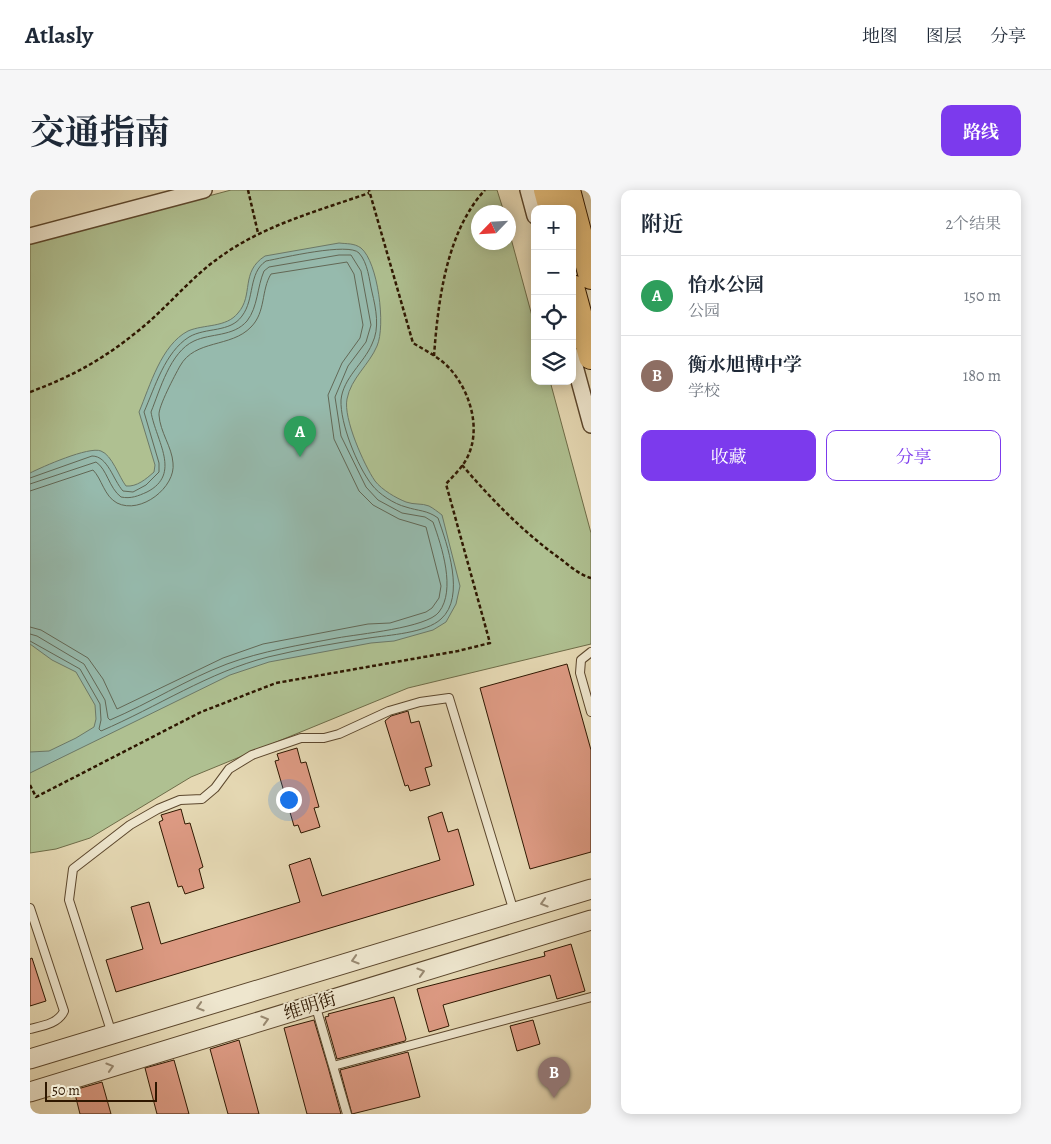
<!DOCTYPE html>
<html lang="zh">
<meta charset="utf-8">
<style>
:root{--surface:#fff;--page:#f6f6f7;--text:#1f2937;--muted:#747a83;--line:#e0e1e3;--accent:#7c3aed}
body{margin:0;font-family:Alegreya,"Noto Serif SC",serif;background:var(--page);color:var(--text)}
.controls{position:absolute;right:15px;top:15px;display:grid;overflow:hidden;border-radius:10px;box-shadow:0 2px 12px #0003}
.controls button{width:45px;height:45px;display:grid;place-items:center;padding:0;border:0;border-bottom:1px solid var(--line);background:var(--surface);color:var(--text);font:25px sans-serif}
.compass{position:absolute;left:441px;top:15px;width:45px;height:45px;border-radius:50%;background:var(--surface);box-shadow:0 2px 12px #0003;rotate:245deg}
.scale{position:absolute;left:15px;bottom:12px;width:112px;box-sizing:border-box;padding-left:5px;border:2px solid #2e1700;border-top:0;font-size:14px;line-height:18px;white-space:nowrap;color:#2e1700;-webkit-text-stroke:4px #eee6ce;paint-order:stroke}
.you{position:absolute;left:258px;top:609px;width:18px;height:18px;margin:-12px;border:4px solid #fff;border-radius:50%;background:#1a73e8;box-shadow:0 0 0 8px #1a73e833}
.badge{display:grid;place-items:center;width:32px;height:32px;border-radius:50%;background:var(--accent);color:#fff;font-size:16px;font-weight:700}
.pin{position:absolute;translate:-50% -41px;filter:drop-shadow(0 1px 2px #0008)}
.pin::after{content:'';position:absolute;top:26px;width:18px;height:15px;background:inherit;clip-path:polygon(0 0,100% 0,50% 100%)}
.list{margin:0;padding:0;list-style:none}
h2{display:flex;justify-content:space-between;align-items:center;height:65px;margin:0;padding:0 20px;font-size:21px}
h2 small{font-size:16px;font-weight:400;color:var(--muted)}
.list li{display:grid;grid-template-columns:32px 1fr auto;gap:15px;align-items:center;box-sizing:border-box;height:80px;padding:0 20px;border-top:1px solid var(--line)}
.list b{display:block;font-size:19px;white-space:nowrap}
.list p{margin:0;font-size:16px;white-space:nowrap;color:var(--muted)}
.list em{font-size:16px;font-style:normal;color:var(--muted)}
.actions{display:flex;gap:10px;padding:15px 20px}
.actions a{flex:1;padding:11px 0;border:1px solid var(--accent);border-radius:10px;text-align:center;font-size:18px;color:var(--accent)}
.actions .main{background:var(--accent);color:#fff}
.icon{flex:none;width:28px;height:28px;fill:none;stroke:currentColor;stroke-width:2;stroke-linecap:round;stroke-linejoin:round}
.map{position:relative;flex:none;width:561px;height:924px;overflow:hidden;border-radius:10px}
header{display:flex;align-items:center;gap:30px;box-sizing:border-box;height:70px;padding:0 25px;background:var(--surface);border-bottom:1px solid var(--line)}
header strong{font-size:24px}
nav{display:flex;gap:28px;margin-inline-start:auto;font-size:18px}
.intro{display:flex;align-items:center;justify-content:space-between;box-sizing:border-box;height:120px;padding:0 30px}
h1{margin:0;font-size:35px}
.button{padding:12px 22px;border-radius:10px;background:var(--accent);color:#fff;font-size:18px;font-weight:700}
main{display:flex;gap:30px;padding:0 30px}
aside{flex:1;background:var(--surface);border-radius:10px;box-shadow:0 2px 12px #0003}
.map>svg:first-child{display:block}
</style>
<header>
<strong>Atlasly</strong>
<nav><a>地图</a><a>图层</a><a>分享</a></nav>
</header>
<div class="intro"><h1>交通指南</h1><a class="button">路线</a></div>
<main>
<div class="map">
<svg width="561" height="924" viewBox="0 0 561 924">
<rect width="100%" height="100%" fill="#e5d8b3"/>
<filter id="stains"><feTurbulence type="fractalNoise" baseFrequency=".004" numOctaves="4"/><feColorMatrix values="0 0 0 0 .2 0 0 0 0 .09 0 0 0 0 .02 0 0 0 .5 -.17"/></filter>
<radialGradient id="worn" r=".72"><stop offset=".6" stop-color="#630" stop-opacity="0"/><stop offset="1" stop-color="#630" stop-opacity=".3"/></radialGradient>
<path fill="#afc091" stroke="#6e6c48" d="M201,0h266l7,22h-26v30h30l1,-11 26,96v54h15l41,152v111l-183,44 -217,89 -101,61 -34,11 -26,4v-609z"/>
<path fill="#96baad" stroke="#6c7968" d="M309,53c8,1 15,0 22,5 17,14 25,78 16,98 -8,19 -26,32 -30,53 -4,19 17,66 28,82 7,9 21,17 31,21 8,3 16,1 23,4 4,2 9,6 13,9l18,71 -4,18 -10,18 -13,8 -39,11 -23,2 -102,19 -39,13 -200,98v-21l19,-1 27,-13 18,-11 2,-8 -1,-14 -19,-33 -24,-12 -22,-16v-171c12,-6 59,-27 71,-22 11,4 18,26 25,35 11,1 20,-7 28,-14l1,-7 -16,-53c11,-26 22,-67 49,-81 16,-7 38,-3 50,-18 16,-18 2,-41 27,-57z"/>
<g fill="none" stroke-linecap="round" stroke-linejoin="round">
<path stroke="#626856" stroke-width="1" d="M0,288l62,-22c16,0 21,24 31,35l10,1 13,-7 13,-13v-9l-15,-51c11,-25 21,-60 45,-75 17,-10 41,-4 53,-21 13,-17 6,-43 24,-55 16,-3 83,-19 93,-8 9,10 10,26 13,39 4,17 8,36 0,52 -8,19 -29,34 -31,56 -1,23 16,66 31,85 7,9 22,19 34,22 12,4 21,3 32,11 9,26 28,79 3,101 -15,14 -52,16 -72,19 -33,5 -68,11 -101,19 -59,15 -111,50 -167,74l-2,-2 2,-9 -1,-16 -20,-35 -50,-28
M0,294l66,-22c11,7 13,26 25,35 10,2 17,-1 26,-5 35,-18 9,-51 4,-80 9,-22 19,-60 43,-71 17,-8 39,-4 53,-20 11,-14 10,-34 17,-50l5,-4 70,-12h12l10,16 10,54 -5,17 -18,24 -13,31 6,39 25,51 12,13 24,13 23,4 8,5c9,25 23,68 6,90 -12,16 -81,22 -102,26 -37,7 -75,13 -110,26 -40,15 -77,39 -117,56l-2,-2 -3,-18 -21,-36 -47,-28 -7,-2
M0,301l63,-21c9,9 11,26 24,33 24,12 59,-16 56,-40 -1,-16 -13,-31 -14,-48 -1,-8 16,-40 21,-49 15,-27 51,-18 71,-39 15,-15 10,-37 20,-53l76,-12 7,12 9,51 -3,13 -18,25 -14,32 6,44 25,52 14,14 26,14 27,8 15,59 -2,12 -7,10 -6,4 -36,11 -22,1 -105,20 -40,14 -106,51 -14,-30 -15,-21 -47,-28 -11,-3"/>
</g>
<path fill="#dd9a83" stroke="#2e1700" d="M537,474l24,86v102l-61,17 -50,-181z
M378,521l3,12 8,-2 13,45 -7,2 5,17 -20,6 -2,-6 -3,1 -20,-65 6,-5z
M267,558l4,15 5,-1 13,45 -5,1 6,19 -19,6 -3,-8 -4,1 -19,-65 4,-1 -2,-6z
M151,619l4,15 5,-1 13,44 -4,2 5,19 -19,6 -3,-8 -4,1 -19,-65 4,-2 -2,-5z
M412,622l6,20 10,-3 16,56 -358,107 -10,-32 37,-11 -12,-42 18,-5 12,42 139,-42 -11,-37 21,-7 12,38 118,-36 -12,-43z
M541,754l14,47 -28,8 -7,-24 -107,30 6,21 -20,6 -12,-43 128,-33 -1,-4z
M2,768l14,43 -16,5v-47z
M364,807l12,42 -1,2 -68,18 -12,-42 4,-1 -1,-2z
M284,830l14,47 13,47h-34l-23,-86z
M503,830l7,24 -23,7 -7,-25z
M209,850l20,74h-31l-18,-65z
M378,862l12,45 -68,17 -12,-44z
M144,870l15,54h-32l-12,-46z
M72,892l9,32h-31l-6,-24z"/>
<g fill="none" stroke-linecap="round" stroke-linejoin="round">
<g stroke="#5c472d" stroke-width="10">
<path id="service" d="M561,462l-10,8 -1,13 11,39
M0,718l34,103c-6,13 -22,15 -34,18
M285,814l32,110
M82,844l-43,-134 4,-31 57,-44 28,-16 22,-9 22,-1 13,-11 14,-19 23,-14 49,-17h23l15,-4 50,-23 31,-9 29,-4 65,214
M303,876l258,-69"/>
</g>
<g stroke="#5c472d" stroke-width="18">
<path id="minor" d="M498,0l7,26
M0,46l174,-46
M542,165l19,70"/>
</g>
<g stroke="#5c472d" stroke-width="21">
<path id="tertiary" d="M0,869l561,-170
M0,902l561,-172"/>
</g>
<g stroke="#2e1700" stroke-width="26">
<path id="primary" d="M516,0l5,19
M538,0l23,87
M542,97l19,70"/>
</g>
<path stroke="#2e1700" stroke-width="2.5" stroke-dasharray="4 2.5" stroke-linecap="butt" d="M218,0l10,43
M404,166c4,-54 12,-124 51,-166
M0,202c43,-16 72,-32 108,-61 29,-23 52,-53 82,-74 44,-32 98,-46 149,-64
M432,275c30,35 62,68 100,95 9,7 18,15 29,18
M0,595l6,12 165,-85 75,-29 182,-32 32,-8 -44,-159c8,-9 17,-17 22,-28 13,-28 2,-64 -17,-86 -10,-12 -25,-19 -38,-27l-44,-153"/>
<use href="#service" stroke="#eee6ce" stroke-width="8"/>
<use href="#minor" stroke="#eee6ce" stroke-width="15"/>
<use href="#tertiary" stroke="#eee6ce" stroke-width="19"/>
<use href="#primary" stroke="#e2bc7a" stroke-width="24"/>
</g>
<defs><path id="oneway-chevron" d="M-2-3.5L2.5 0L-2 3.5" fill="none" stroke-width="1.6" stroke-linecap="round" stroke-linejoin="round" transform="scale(1.25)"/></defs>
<g stroke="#988971">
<use href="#oneway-chevron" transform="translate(514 713) rotate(163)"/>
<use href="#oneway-chevron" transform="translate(325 770) rotate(163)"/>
<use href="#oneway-chevron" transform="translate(391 782) rotate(-17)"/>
<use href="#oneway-chevron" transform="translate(170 817) rotate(163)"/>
<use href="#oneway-chevron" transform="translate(235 830) rotate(-17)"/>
<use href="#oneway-chevron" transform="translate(80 877) rotate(-17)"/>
</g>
<g text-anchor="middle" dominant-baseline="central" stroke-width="4" stroke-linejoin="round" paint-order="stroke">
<g font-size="18" fill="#2e1700" stroke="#eee6ce">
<text transform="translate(280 816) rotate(-17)">维明街</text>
</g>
</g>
<rect width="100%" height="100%" filter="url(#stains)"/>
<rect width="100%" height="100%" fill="url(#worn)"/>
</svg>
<div class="controls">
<button>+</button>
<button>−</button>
<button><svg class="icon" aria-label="locate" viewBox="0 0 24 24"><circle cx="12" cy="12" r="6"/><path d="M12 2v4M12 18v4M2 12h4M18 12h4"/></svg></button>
<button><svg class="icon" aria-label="layers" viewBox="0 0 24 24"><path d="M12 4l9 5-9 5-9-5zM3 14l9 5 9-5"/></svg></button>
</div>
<svg class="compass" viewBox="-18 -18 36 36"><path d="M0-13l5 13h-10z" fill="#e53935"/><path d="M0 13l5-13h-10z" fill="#747a83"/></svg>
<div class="scale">50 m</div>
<div class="you"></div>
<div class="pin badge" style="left:270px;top:267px;background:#2e9e5b">A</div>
<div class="pin badge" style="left:524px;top:908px;background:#8d6e63">B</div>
</div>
<aside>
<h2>附近<small>2个结果</small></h2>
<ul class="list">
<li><span class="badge" style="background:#2e9e5b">A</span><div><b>怡水公园</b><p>公园</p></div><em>150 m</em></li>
<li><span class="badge" style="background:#8d6e63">B</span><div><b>衡水旭博中学</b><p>学校</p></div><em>180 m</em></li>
</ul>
<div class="actions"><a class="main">收藏</a><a>分享</a></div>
</aside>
</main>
